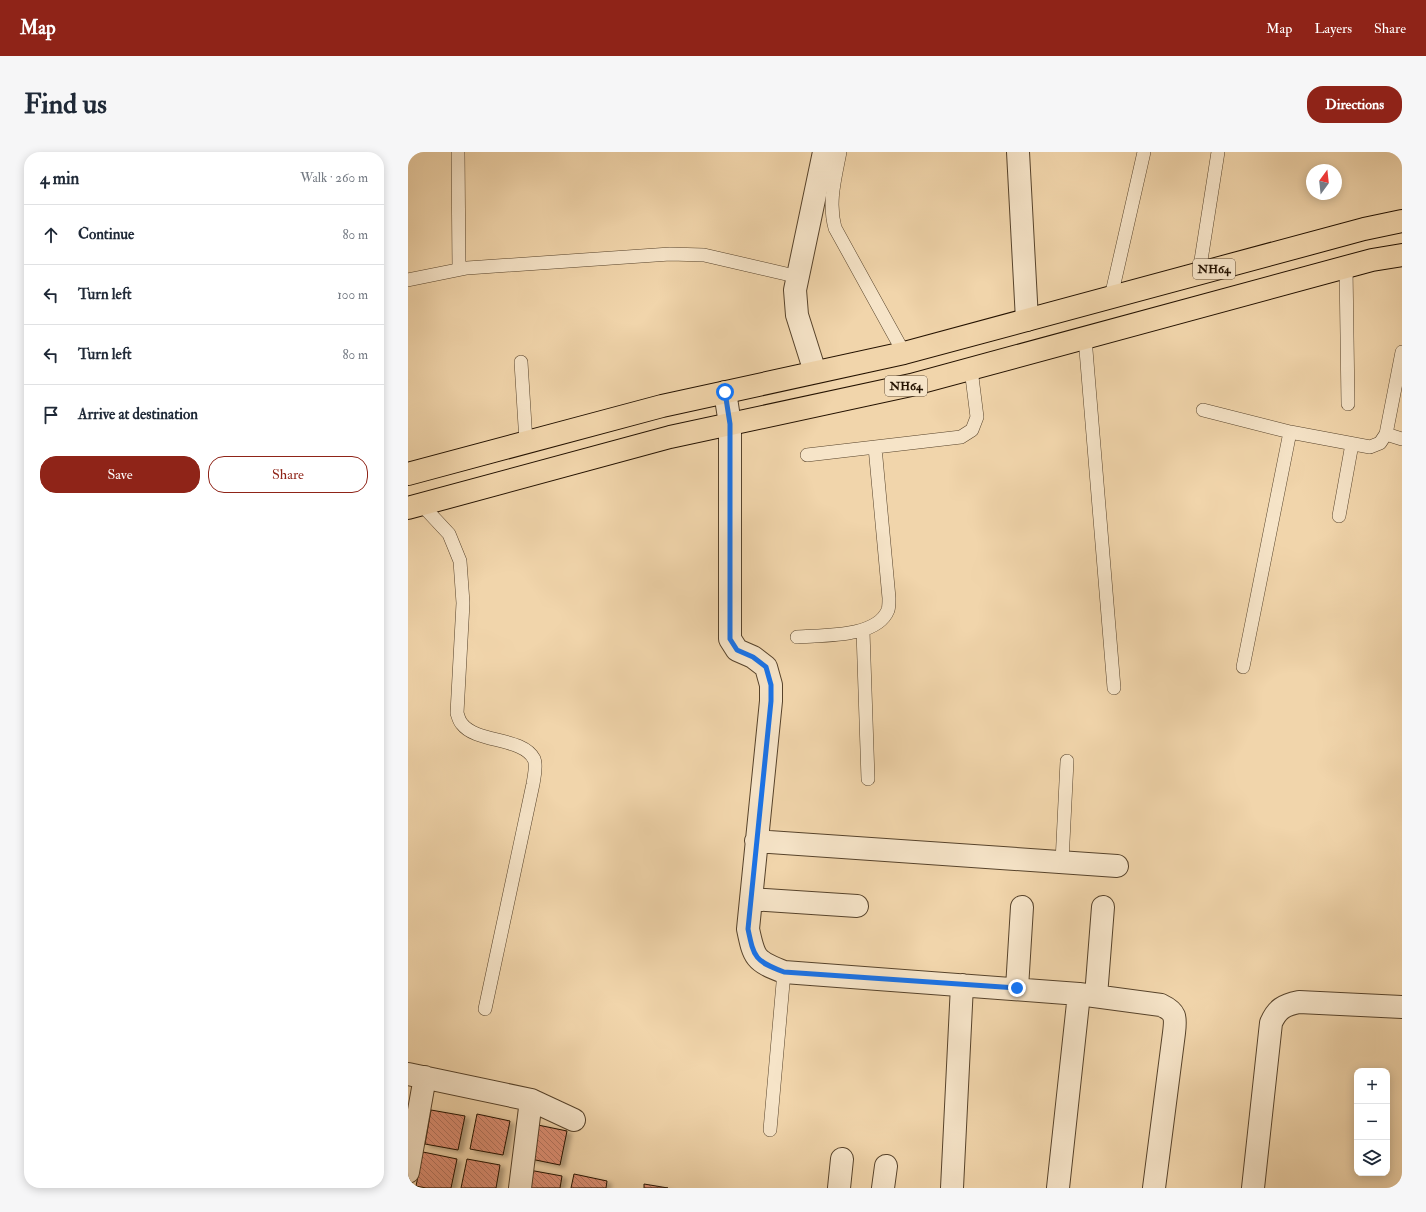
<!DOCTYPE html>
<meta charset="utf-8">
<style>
:root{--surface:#fff;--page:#f6f6f7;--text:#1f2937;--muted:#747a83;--line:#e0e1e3;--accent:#8f2418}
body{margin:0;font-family:"IM FELL Double Pica",serif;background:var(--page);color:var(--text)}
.controls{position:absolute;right:12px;bottom:12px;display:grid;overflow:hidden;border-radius:8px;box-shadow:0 2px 10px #0003}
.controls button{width:36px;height:36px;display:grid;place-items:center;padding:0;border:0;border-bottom:1px solid var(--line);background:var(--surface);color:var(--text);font:20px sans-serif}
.compass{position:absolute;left:898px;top:12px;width:36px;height:36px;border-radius:50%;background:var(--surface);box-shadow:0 2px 10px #0003;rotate:15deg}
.stop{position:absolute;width:12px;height:12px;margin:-9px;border:3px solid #1a73e8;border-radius:50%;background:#fff}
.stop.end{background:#1a73e8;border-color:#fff;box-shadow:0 1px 4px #0008}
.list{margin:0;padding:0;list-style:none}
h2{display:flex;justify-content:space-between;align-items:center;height:52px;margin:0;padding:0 16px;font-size:17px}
h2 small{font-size:13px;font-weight:400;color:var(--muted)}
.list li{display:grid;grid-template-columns:26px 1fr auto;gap:12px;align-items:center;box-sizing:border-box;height:60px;padding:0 16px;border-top:1px solid var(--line)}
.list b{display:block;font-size:15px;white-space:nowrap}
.list em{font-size:13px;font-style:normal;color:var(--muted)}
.actions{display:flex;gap:8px;padding:12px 16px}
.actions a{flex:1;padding:9px 0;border:1px solid var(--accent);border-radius:16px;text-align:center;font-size:14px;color:var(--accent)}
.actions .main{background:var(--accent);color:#fff}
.icon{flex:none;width:22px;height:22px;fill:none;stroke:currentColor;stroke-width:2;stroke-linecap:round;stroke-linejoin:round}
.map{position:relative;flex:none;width:994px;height:1036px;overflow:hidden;border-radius:16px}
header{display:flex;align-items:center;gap:24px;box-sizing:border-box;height:56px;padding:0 20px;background:var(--accent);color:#fff}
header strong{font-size:19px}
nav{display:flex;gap:22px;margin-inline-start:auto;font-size:14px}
.intro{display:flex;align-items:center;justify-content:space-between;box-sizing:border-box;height:96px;padding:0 24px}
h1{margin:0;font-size:28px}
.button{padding:10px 18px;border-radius:16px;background:var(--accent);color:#fff;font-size:14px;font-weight:700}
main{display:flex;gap:24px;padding:0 24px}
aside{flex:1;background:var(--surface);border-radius:16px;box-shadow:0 2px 10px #0003}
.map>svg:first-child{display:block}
</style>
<header>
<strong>Map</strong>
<nav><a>Map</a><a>Layers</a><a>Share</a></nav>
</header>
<div class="intro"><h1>Find us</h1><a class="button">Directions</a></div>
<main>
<aside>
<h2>4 min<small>Walk · 260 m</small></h2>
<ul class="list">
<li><svg class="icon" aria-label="ahead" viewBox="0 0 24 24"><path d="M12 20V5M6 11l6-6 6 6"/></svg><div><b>Continue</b></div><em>80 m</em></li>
<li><svg class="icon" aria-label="left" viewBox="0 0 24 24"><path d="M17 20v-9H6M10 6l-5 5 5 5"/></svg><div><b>Turn left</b></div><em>100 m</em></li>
<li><svg class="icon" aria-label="left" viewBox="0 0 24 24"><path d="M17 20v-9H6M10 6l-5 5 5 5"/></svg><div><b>Turn left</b></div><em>80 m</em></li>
<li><svg class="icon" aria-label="arrive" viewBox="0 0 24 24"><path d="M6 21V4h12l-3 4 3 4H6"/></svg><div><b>Arrive at destination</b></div></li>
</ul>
<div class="actions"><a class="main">Save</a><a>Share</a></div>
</aside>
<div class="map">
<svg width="994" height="1036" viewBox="0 0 994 1036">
<defs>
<pattern id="building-back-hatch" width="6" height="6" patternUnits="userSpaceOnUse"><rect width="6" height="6" fill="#de9075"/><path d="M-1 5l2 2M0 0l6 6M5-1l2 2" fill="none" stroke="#b4745e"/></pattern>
<filter id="shadow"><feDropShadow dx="4.5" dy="2.5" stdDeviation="2" flood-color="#0004"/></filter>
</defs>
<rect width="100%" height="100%" fill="#f1d5ab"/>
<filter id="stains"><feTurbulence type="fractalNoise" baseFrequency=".005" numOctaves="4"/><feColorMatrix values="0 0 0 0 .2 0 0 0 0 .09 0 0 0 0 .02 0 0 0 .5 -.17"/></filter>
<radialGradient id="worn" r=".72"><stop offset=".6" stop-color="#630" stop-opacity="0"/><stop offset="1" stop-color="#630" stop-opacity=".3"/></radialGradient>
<path fill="url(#building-back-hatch)" stroke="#241200" filter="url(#shadow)" d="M23,958l34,6 -7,34 -33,-6z
M69,962l33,7 -7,34 -33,-6z
M125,972l34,7 -7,34 -34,-7z
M15,1000l34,7 -6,29h-25l-10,-2z
M59,1007l33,6 -4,23h-35z
M121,1018l33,6 -2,12h-35z
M166,1022l33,7 -1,7h-35z
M236,1032l24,4h-24z"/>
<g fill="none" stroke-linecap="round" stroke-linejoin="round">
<g stroke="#57432b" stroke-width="14">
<path id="service" d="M50,0l1,117
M432,0c-5,26 -12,50 -5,76l69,125
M938,115l2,137
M791,121l19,-121
M0,128l59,-12 203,-14 34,1 95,22
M703,145l33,-145
M677,186l29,350
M113,210l5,80
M795,258l87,22 80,15 10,-4 6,-9 16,-82
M978,282l16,5
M399,303l154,-18 11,-7 5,-13 -6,-48
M14,353l27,29 11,27 3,42 -6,110c1,3 2,8 5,11 14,19 61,13 72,35 3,7 0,18 -1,25l-48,225
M931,364l13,-72
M455,479l5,148
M389,485c25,-2 80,1 91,-27 1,-3 1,-8 1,-12l-14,-151
M835,515l47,-235
M654,710l5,-101
M362,978l14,-158"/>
</g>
<g stroke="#57432b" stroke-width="24">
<path id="minor" d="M610,0l9,168
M407,220l-18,-57 -2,-25 29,-138
M317,240l5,32v215l7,11 16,7 13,10 5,18v16l-23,228c6,29 7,32 36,43l295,22 82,11c15,7 15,12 13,28l-20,155
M348,689l361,25
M343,747l106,7
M609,836l5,-81
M688,844l7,-89
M0,922l123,26 43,20
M0,1020l17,-95
M112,1036l11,-88
M431,1036l3,-29
M475,1036l3,-22
M544,1036l10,-203
M650,1036l21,-194
M845,1036l18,-165c6,-14 13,-18 28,-21l103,5"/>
</g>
<g stroke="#241200" stroke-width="24">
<path id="trunk" d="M0,322l254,-68 242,-53 460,-124 38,-8
M0,356l262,-71 241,-52 461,-125 30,-5"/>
</g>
<use href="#service" stroke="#f6e4c8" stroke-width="13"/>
<use href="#minor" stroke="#f6e4c8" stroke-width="22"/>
<use href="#trunk" stroke="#f1d5ab" stroke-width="22"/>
</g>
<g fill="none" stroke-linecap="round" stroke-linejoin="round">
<path stroke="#1a73e8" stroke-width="5" d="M317,240l5,32v215l7,11 16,7 13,10 5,18v16l-23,228c6,29 7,32 36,43l233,16"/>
</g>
<g text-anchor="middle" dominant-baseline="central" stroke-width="3" stroke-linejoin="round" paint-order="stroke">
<g fill="#f6e4c8" stroke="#63513c" stroke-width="1">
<rect x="785" y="107" width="42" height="20" rx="3"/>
<rect x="477" y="224" width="42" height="20" rx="3"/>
</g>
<g font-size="12" font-weight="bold" fill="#241200">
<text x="806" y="117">NH64</text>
<text x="498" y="234">NH64</text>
</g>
</g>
<rect width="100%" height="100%" filter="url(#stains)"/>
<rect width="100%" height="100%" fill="url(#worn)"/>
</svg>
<div class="controls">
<button>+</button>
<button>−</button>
<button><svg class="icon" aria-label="layers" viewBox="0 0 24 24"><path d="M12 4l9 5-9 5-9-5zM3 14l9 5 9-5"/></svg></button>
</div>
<svg class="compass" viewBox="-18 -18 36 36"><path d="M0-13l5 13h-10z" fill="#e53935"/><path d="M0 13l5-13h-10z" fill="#747a83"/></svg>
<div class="stop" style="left:317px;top:240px"></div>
<div class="stop end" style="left:609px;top:836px"></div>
</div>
</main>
